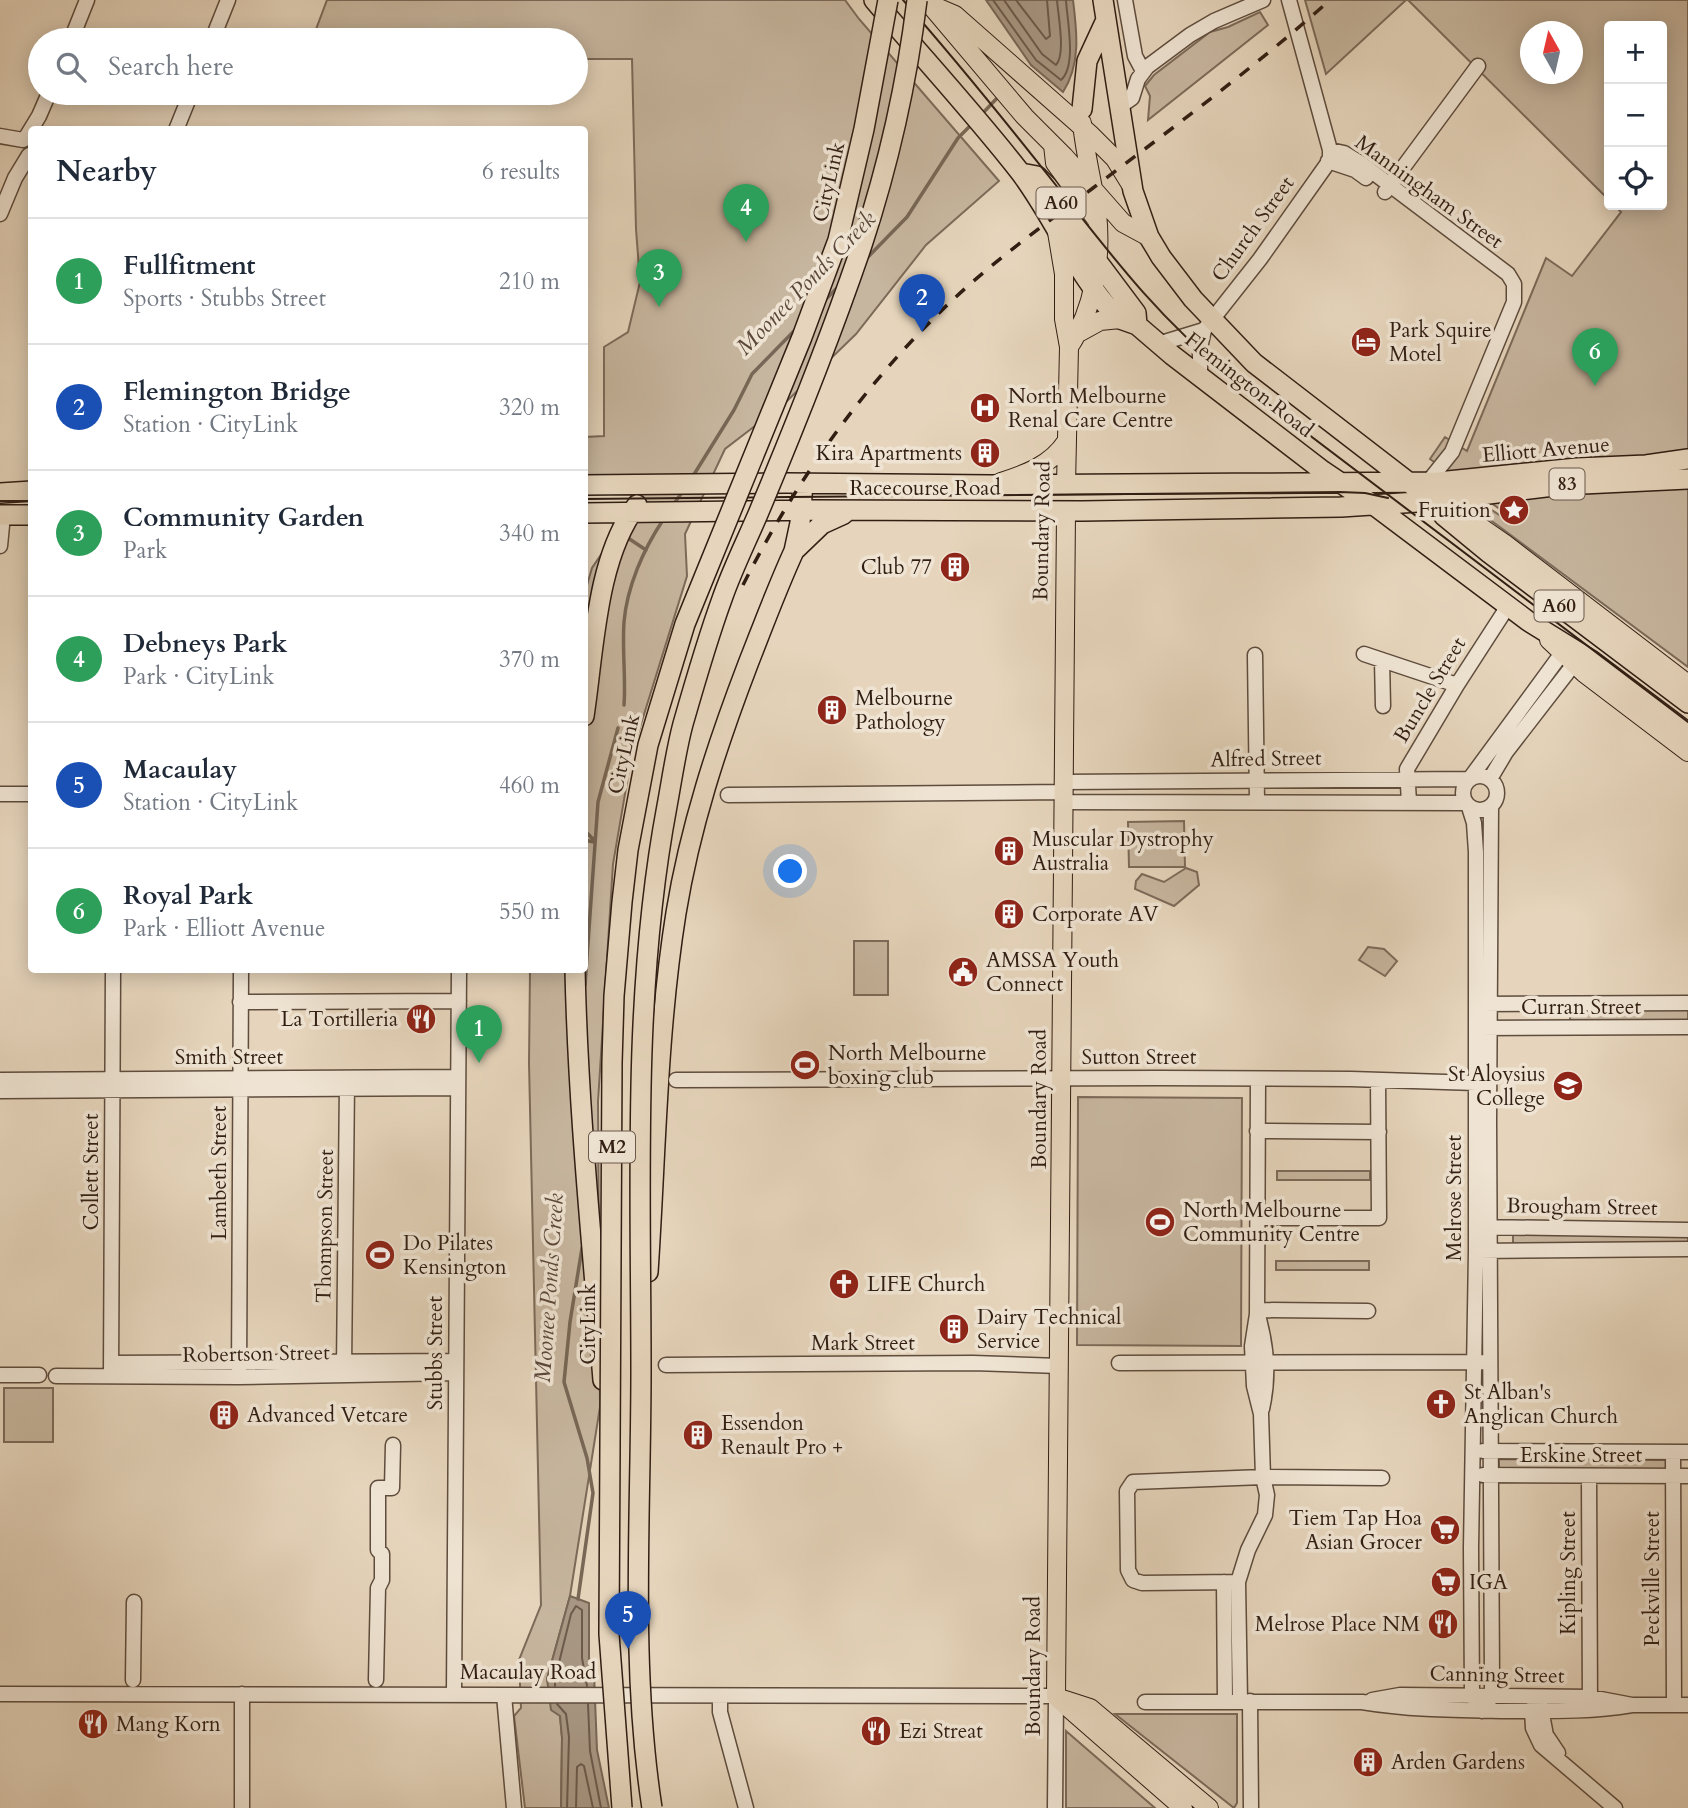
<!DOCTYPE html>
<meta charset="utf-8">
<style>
:root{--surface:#fff;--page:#f2f2f3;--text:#1f2937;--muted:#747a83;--line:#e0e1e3;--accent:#8f2418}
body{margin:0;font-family:Cardo,serif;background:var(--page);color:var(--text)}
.controls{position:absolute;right:21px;top:21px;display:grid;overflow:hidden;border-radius:7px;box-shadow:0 4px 18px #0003}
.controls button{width:63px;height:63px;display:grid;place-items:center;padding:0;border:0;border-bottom:2px solid var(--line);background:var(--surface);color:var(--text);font:35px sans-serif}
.compass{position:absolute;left:1520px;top:21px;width:63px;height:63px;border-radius:50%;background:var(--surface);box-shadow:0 4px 18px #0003;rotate:352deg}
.you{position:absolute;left:791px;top:872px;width:24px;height:24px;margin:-18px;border:5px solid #fff;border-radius:50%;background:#1a73e8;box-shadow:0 0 0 10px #1a73e833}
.badge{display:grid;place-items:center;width:46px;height:46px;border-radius:50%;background:var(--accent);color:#fff;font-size:23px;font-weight:700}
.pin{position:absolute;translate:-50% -58px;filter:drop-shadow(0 2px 4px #0008)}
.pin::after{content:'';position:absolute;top:37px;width:24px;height:21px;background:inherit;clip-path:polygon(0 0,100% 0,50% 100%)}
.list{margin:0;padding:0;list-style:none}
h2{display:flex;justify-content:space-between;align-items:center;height:91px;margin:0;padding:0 28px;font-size:30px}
h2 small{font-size:23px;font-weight:400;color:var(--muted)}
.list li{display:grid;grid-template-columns:46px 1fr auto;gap:21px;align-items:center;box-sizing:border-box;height:126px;padding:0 28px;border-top:2px solid var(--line)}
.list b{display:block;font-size:26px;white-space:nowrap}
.list p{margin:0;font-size:23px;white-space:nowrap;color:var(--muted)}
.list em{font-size:23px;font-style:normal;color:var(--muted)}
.icon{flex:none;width:38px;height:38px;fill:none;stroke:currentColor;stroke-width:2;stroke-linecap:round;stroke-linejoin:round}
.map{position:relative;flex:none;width:1688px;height:1808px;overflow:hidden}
.search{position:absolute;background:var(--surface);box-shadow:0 4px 18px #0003;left:28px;top:28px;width:560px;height:77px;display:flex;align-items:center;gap:18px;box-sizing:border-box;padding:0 24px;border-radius:38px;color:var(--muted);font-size:26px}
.panel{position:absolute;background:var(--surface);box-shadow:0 4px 18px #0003;left:28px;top:126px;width:560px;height:847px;border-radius:7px}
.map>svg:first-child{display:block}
</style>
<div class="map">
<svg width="1688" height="1808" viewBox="0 0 1688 1808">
<rect width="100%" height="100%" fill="#e6d5bc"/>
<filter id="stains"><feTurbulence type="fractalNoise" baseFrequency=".00286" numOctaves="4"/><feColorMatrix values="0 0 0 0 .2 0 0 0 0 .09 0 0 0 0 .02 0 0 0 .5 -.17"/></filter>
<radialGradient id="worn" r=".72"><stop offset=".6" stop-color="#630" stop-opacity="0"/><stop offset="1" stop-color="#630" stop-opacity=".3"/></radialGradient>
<path fill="#c7b69f" stroke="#7c6a59" stroke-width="2" fill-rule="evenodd" d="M327,0h518l14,19 140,162 -73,64 -70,89 -70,68 -61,47 -40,85 2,42 -55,177 -19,111 -15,238 2,305 -30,189 -23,83 13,37 2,22 -1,70h-36l-11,-92 7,-8 -2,-48 22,-55 -12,-542 1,-93h54l1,-378 7,-24 62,-92 -69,1v-40l19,-1v-89l24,-15 12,-50 -4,-53 -4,-170h-56v-19h-264z
M1305,0h101l-80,74z
M1408,0h280v667l-207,-154 3,-8 20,13 11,2 -85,-61 15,-22 22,14 79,-193 26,18 49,-64 -7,-7h48v-179h-53v174zM1530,32h42v42h-42z
M1260,12l8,13 -120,95 2,-24 -5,-10 9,-11 56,-43 18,-5z
M1184,821l1,46h-56l-1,-45z
M1186,868l11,4 2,13 -25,21 -39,-17 1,-8 6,-7 22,8z
M854,941h34v54h-34z
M1368,947l16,2 13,12 -12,15 -26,-16z
M1570,1010h118v12h-118z
M1078,1097l164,1 -1,248 -164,-1z
M1277,1171h93v9h-93z
M1513,1235h175v11h-175z
M1276,1261h93v9h-93z
M4,1388h49v54h-49z
M1499,1459l169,1v11l-169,-1z
M1115,1714h122v89l-3,5z
M1066,1731l89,77h-89z"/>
<path fill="#a89783" stroke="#786756" stroke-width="2" d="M986,0h87c4,32 8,64 -10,92l-32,-27z
M570,1596l19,7v55l5,16 3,76 12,58h-48l1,-70 -2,-22 -9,-6 -4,-31z"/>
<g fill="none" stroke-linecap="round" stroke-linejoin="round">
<path stroke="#6c5a4b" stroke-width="2" d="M993,0l43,60 25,20c16,-14 6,-60 5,-80
M1004,0l38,54 14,11c10,-11 2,-50 1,-65
M1016,0l30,39 4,-3 -3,-36
M555,1686v-7l16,-65 5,-8 6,4v48l5,28
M557,1704l9,10 3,23 -2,71
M588,1704l2,47 11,57
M576,1808l1,-41 4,-3 3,2 9,42"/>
<path stroke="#786756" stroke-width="3.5" d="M981,115l19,-20
M866,259l41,-42 51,-79 15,-15
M824,301l14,-14
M693,476l41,-66 18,-36 44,-45
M673,505l10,-14
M628,538l18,12
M624,705c2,-27 -2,-55 0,-83 3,-35 19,-72 39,-102
M584,830l11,11
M584,840l10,2
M585,985l13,-183 20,-74
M578,1599l15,-106 -6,-35 -23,-76 6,-60 12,-74"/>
<g stroke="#5e4c3d" stroke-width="17">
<path id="minor" d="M1125,0l10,56 8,15
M71,40l16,-40
M212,40l16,-40
M1119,107l13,-9 6,-19 9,-12 43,-32 24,-14 49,-21
M176,130l15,-37
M0,136l23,4
M25,139l14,-23 10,-23
M1330,150l14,3 18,11 146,110 6,10v18l-62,150 -24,30
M1328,161l27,9 11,8
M1385,192l93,-126
M0,214l15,-36 14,-23
M1158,344l46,-14
M1200,376v-28l4,-18 56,-71 70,-99v-10l-41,-150
M0,546l3,-31
M1364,654l93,31
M1255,655l2,147
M1382,660l1,46
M1463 793a17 17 0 1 1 34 0a17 17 0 1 1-34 0Z
M1471,777l91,-124
M1490,779l16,-27 68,-88
M1063,782l406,-3
M0,794h32
M728,795l335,-3
M1063,802l403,1
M1409,802l-2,-33 50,-84 51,-79
M1469,807l5,16 2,29v399l-5,297 1,148 10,15
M240,1002l219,-1
M1480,1004l208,-1
M1479,1028l209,-1
M0,1080l458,-3
M676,1080l483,-2 192,1 125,4
M0,1091l458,-3
M1257,1131l122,1
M1257,1218h122l-1,-138
M1481,1227l207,3
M1479,1251l209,-2
M1257,1310l111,1
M1259,1319c8,31 10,58 3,90
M111,1363l345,-2
M1119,1363l365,-1
M666,1365l307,-2 86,3
M344,1369l3,-287
M0,1375h39
M56,1376l183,1 217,-4
M111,1376l2,-406
M239,1377l2,-407
M1483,1451l205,1
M1673,1452l1,253
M1483,1475l205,1
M1589,1476l1,230
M1224,1582l1,120
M1238,1582l-96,1 -9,-3 -5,-10 -1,-79 6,-9 130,-5 119,1
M133,1680l1,-78
M376,1680l2,-92 4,-8v-26l-4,-4v-62h14l1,-43
M0,1694l1053,2 3,1 -1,111
M242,1694v114
M454,1695l5,-725
M504,1695l10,113
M720,1696v16l26,96
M1372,1700l28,-5 190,2 42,8h56
M1240,1701l-2,-119 10,-32 17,-35 2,-20 -4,-18 -2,-63 -7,-28 -2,-40 5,-32 1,-235
M1250,1701l1,107
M1145,1702h217c48,8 97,8 146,9 42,0 82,1 124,-6
M1535,1703l-3,8 1,17 8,17 74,63
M1540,1704l6,31 12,18
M1482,1711l10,-15v-16l-3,-559 2,-315"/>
</g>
<g stroke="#311e13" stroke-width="20">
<path id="major" d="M926,0l99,117 39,39 59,67 26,14
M934,6l21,9 136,120 24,24 16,26
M1053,145l2,18 41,56
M1057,232l7,42v45l5,28 -3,138
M1080,332l20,-11 20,-2
M1069,347c25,-38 33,-88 28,-134 -4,-30 -12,-59 -15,-90
M1001,482c25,-8 50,-17 65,-40
M1435,503l24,9 46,32 183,140
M1549,640l35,33 104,79
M1056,1697l10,-1186
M1056,1697l34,11 119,100
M1056,1697l127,111"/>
</g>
<g stroke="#311e13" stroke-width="22">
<path id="highway" d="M874,0c48,57 100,113 146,172 35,46 55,101 95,143l5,4 17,6 35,30 151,116 52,35 153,115 63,39 97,73
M1103,0l30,191 16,46 12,20 32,42 61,64 179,138 11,15 45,37 199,150
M1082,109l5,-48 19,-41
M1021,173l16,3 10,10 38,50
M1061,226l8,4 7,10 12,9 48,64 1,12
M584,485l202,-2 205,2 447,-3 139,-14 69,-3 42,-6
M0,493l32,-2
M584,513l229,-3 269,1 259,-4 92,-6 129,-16 126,-6
M0,515h32
M796,549l26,-25 22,-10
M584,716c10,-65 12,-158 53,-211
M575,970c3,137 17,273 28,410
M648,1272c8,-120 9,-240 28,-359 14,-86 41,-168 72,-249 15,-38 29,-76 46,-113l6,-28 3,-40"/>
</g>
<use href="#minor" stroke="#efe4d3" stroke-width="14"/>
<use href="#major" stroke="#e6d5bc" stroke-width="18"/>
<use href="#highway" stroke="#e6d5bc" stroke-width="19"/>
<path stroke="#311e13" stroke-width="2" d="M903,0c53,60 103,122 152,184 54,68 102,133 171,188l462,350
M584,499l756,-7 25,1 23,5
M0,501h32"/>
<path stroke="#311e13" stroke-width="3.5" stroke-dasharray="12 12" stroke-linecap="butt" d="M743,585c50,-99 115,-192 194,-270 48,-48 103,-87 156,-127 81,-61 162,-121 237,-188"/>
<g stroke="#311e13" stroke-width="22" stroke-linecap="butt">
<path id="highway-bridge" d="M622,1808l-13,-174 3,-571 2,-67 8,-94 6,-52 20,-105 37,-121 117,-287 36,-97 26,-111 24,-129
M652,1808c-22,-143 -11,-292 -11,-437 0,-188 -9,-379 26,-565 5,-27 9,-56 16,-82 12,-42 24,-84 39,-125 10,-29 24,-57 36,-85 37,-88 73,-178 104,-269 26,-79 45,-163 55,-245"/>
</g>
<use href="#highway-bridge" stroke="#e6d5bc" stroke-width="19"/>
</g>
<defs>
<g id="hotel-disc" transform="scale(1.575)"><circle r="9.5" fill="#8f2418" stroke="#efe4d3"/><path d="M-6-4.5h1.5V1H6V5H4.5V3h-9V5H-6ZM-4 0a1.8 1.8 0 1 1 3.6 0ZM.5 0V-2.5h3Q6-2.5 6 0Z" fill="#fff"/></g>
<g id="hospital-disc" transform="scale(1.575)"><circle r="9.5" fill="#8f2418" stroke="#efe4d3"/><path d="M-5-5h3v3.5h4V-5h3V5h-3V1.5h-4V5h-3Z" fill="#fff"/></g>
<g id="building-disc" transform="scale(1.575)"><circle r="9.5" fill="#8f2418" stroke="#efe4d3"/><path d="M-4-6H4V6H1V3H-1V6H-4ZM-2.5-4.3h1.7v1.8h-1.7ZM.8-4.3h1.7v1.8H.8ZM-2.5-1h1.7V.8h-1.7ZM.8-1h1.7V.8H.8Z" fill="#fff"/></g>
<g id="sight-disc" transform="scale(1.575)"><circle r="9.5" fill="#8f2418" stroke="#efe4d3"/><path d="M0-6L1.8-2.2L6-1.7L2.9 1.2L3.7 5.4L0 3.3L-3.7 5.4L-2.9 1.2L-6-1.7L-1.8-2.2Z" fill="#fff"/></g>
<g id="civic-disc" transform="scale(1.575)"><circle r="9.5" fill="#8f2418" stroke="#efe4d3"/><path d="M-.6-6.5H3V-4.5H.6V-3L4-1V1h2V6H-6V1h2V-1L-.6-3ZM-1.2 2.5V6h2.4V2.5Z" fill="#fff"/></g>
<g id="restaurant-disc" transform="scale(1.575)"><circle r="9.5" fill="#8f2418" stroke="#efe4d3"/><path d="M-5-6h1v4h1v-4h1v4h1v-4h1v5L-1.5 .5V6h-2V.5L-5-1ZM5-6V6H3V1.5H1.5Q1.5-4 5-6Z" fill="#fff"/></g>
<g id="stadium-disc" transform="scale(1.575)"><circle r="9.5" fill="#8f2418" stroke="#efe4d3"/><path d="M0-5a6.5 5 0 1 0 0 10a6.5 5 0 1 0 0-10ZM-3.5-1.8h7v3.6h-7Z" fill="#fff"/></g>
<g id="school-disc" transform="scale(1.575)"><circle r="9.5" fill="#8f2418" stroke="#efe4d3"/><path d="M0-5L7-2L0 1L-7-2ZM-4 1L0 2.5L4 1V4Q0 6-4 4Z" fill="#fff"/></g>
<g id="church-disc" transform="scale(1.575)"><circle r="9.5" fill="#8f2418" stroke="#efe4d3"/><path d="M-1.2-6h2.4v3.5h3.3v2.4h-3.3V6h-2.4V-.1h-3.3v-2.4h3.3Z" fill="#fff"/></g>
<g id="supermarket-disc" transform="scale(1.575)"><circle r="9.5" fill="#8f2418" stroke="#efe4d3"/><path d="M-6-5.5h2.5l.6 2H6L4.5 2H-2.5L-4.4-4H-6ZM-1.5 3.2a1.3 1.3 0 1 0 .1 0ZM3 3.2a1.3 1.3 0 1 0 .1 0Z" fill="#fff"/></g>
</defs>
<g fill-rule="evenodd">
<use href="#hotel-disc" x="1366" y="342"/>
<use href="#hospital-disc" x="985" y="408"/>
<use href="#building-disc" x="985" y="453"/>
<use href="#sight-disc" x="1514" y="510"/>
<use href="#building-disc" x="955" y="567"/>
<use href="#building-disc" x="832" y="710"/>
<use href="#building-disc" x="1009" y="851"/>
<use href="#building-disc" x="1009" y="914"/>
<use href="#civic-disc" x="963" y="972"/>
<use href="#restaurant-disc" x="421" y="1019"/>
<use href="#stadium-disc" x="805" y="1065"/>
<use href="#school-disc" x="1568" y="1086"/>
<use href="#stadium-disc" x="1160" y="1222"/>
<use href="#stadium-disc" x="380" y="1255"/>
<use href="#church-disc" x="844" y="1284"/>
<use href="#building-disc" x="954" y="1329"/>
<use href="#church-disc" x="1441" y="1404"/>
<use href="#building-disc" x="224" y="1415"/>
<use href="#building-disc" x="698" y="1435"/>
<use href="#supermarket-disc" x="1445" y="1530"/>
<use href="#supermarket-disc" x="1446" y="1582"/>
<use href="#restaurant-disc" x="1443" y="1624"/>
<use href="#restaurant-disc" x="93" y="1724"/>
<use href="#restaurant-disc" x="876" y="1731"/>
<use href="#building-disc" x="1368" y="1762"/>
</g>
<g text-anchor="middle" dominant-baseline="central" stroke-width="7" stroke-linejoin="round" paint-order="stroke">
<g fill="#efe4d3" stroke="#6a594d" stroke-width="2">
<rect x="1036.5" y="187.5" width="49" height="31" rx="5"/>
<rect x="1549.5" y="468.5" width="35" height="31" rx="5"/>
<rect x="1534.5" y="590.5" width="49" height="31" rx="5"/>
<rect x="589" y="1131.5" width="46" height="31" rx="5"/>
</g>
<g font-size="19" font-weight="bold" fill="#311e13">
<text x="1061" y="203">A60</text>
<text x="1567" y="484">83</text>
<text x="1559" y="606">A60</text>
<text x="612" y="1147">M2</text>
</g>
<g font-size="21" fill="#311e13" stroke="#efe4d3">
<text transform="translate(829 182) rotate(-77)">CityLink</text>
<text transform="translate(1429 192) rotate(36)">Manningham Street</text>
<text transform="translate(1253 229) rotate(-54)">Church Street</text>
<text transform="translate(1249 385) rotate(38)">Flemington Road</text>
<text transform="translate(1546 450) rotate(-5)">Elliott Avenue</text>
<text x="925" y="488">Racecourse Road</text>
<text transform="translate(1042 531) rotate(-89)">Boundary Road</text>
<text transform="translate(1430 690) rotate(-59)">Buncle Street</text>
<text transform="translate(624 754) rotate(-77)">CityLink</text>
<text transform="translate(1266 759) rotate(-1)">Alfred Street</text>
<text x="1581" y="1007">Curran Street</text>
<text x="229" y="1057">Smith Street</text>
<text x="1139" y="1057">Sutton Street</text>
<text transform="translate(1039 1099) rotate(-90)">Boundary Road</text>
<text transform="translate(91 1172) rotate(-90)">Collett Street</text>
<text transform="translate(219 1173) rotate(-90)">Lambeth Street</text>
<text transform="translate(1454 1198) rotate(-90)">Melrose Street</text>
<text transform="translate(1582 1207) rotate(1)">Brougham Street</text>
<text transform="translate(325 1226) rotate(-89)">Thompson Street</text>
<text transform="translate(588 1324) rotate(-90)">CityLink</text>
<text x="863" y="1343">Mark Street</text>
<text transform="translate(435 1353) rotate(-90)">Stubbs Street</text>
<text transform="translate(256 1354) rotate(-1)">Robertson Street</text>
<text x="1581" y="1455">Erskine Street</text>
<text transform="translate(1568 1573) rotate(-90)">Kipling Street</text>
<text transform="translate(1652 1579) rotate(-90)">Peckville Street</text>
<text transform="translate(1033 1666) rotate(-90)">Boundary Road</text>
<text x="528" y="1672">Macaulay Road</text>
<text transform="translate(1497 1675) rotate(1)">Canning Street</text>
</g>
<g font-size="21" fill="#311e13" stroke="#efe4d3" text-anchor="start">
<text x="1389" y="330">Park Squire<tspan x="1389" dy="24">Motel</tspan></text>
<text x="1008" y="396">North Melbourne<tspan x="1008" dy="24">Renal Care Centre</tspan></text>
<text x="962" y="453" text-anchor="end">Kira Apartments</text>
<text x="1491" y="510" text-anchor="end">Fruition</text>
<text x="932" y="567" text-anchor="end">Club 77</text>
<text x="855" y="698">Melbourne<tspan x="855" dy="24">Pathology</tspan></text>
<text x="1032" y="839">Muscular Dystrophy<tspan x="1032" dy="24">Australia</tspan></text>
<text x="1032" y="914">Corporate AV</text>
<text x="986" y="960">AMSSA Youth<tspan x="986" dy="24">Connect</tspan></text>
<text x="398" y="1019" text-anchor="end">La Tortilleria</text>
<text x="828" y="1053">North Melbourne<tspan x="828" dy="24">boxing club</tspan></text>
<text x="1545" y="1074" text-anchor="end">St Aloysius<tspan x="1545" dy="24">College</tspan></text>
<text x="1183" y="1210">North Melbourne<tspan x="1183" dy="24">Community Centre</tspan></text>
<text x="403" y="1243">Do Pilates<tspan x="403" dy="24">Kensington</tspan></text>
<text x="867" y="1284">LIFE Church</text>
<text x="977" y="1317">Dairy Technical<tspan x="977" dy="24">Service</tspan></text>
<text x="1464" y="1392">St Alban's<tspan x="1464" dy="24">Anglican Church</tspan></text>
<text x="247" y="1415">Advanced Vetcare</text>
<text x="721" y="1423">Essendon<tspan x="721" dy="24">Renault Pro +</tspan></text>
<text x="1422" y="1518" text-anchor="end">Tiem Tap Hoa<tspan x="1422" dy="24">Asian Grocer</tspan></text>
<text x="1469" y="1582">IGA</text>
<text x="1420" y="1624" text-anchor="end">Melrose Place NM</text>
<text x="116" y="1724">Mang Korn</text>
<text x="899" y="1731">Ezi Streat</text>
<text x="1391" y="1762">Arden Gardens</text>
</g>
<g font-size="23" font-style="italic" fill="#5b483a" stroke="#efe4d3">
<text transform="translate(806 283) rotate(-46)">Moonee Ponds Creek</text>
<text transform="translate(549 1288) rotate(-86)">Moonee Ponds Creek</text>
</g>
</g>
<rect width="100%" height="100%" filter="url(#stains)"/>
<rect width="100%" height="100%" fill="url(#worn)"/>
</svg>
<div class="controls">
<button>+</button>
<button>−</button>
<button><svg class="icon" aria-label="locate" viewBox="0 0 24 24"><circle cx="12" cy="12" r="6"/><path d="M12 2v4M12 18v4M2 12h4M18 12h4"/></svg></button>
</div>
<svg class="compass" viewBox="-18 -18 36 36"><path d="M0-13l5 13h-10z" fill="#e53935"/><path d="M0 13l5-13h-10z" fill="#747a83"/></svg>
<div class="you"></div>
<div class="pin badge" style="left:479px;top:1063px;background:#2e9e5b">1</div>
<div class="pin badge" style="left:922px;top:332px;background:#1a4fb4">2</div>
<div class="pin badge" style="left:659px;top:307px;background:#2e9e5b">3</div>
<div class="pin badge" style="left:746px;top:242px;background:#2e9e5b">4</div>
<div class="pin badge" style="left:628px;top:1649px;background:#1a4fb4">5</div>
<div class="pin badge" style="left:1595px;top:386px;background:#2e9e5b">6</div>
<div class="search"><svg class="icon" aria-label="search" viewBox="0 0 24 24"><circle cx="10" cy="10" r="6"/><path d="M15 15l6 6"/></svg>Search here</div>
<section class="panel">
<h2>Nearby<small>6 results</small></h2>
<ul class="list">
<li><span class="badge" style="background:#2e9e5b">1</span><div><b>Fullfitment</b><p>Sports · Stubbs Street</p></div><em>210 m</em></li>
<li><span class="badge" style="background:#1a4fb4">2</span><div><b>Flemington Bridge</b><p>Station · CityLink</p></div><em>320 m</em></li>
<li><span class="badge" style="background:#2e9e5b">3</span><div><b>Community Garden</b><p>Park</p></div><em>340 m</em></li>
<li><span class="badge" style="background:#2e9e5b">4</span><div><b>Debneys Park</b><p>Park · CityLink</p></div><em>370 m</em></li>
<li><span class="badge" style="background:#1a4fb4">5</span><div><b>Macaulay</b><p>Station · CityLink</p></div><em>460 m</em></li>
<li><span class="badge" style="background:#2e9e5b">6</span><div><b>Royal Park</b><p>Park · Elliott Avenue</p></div><em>550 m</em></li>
</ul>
</section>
</div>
